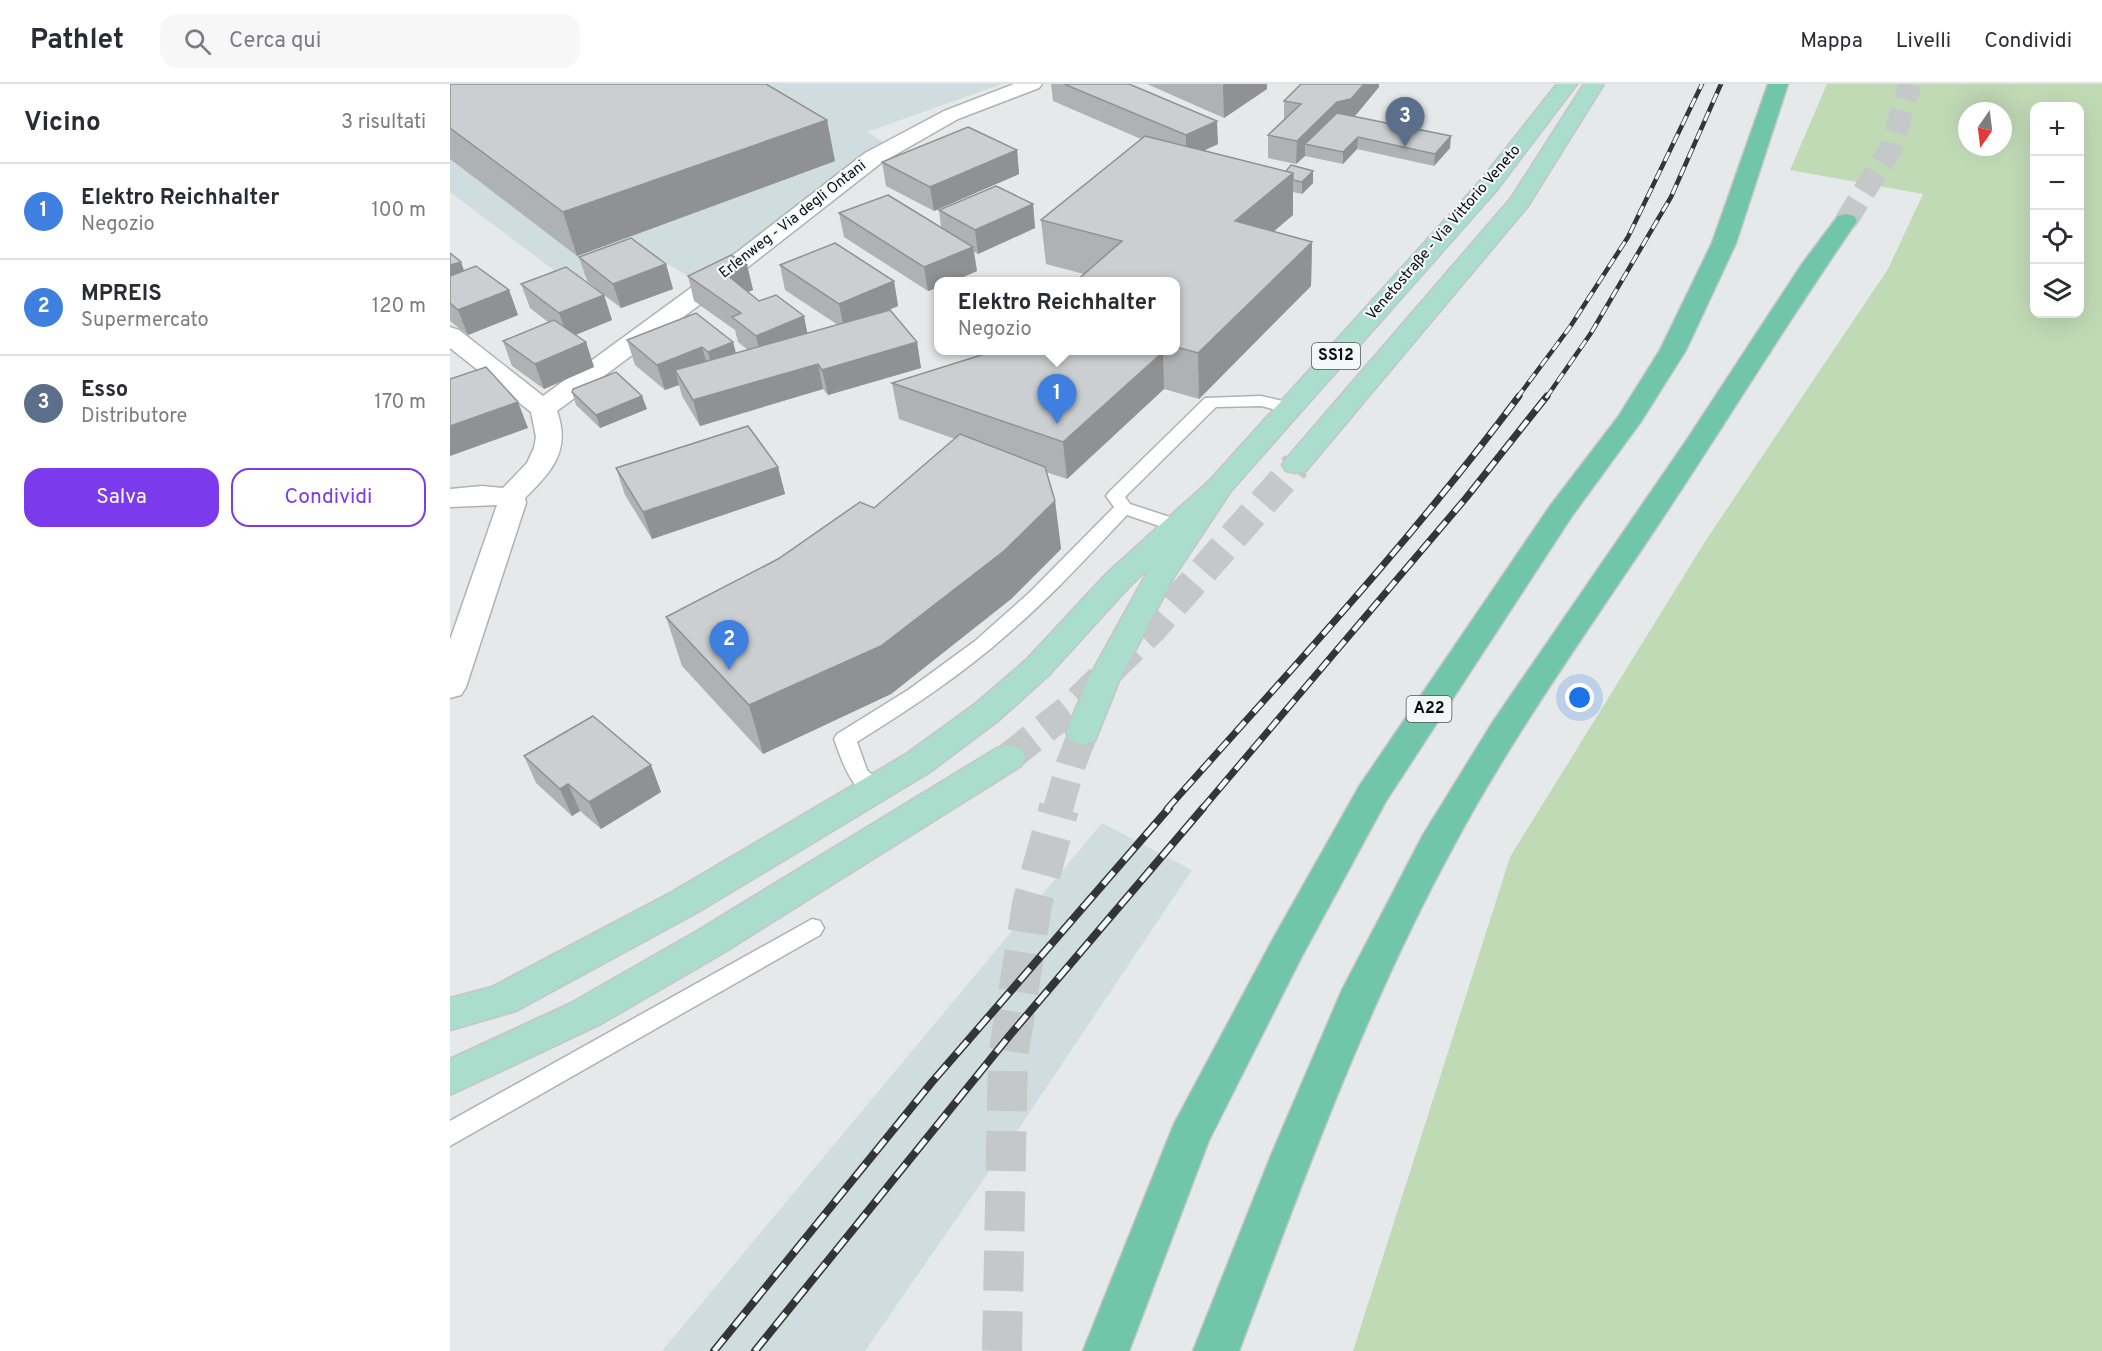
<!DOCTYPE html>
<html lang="it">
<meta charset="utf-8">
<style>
:root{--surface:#fff;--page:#f7f7f7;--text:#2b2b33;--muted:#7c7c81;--line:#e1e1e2;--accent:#7c3aed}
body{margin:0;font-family:Overpass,sans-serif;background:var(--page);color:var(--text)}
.controls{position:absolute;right:18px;top:18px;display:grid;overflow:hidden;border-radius:12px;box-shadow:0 6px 24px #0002}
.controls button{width:54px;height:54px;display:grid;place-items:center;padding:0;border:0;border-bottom:2px solid var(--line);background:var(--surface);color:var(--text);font:30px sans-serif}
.compass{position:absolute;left:1508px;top:18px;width:54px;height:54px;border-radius:50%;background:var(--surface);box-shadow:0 6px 24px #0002;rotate:194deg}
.you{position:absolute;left:1130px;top:614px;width:21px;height:21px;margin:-15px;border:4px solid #fff;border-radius:50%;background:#1a73e8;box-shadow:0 0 0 9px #1a73e833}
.badge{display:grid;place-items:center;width:39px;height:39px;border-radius:50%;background:var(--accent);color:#fff;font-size:20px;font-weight:700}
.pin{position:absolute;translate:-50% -50px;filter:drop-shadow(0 2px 3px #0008)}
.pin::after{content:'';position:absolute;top:32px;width:21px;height:18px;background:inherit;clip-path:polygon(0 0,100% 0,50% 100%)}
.popup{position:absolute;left:484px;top:193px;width:246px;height:78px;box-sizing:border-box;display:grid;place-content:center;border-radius:12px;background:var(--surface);filter:drop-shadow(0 2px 4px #0005);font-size:20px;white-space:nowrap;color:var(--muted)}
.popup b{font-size:22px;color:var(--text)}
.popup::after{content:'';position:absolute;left:50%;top:100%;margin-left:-12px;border:12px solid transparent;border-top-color:var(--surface)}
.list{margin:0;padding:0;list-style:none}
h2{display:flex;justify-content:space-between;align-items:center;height:78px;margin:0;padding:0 24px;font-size:26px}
h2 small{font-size:20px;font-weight:400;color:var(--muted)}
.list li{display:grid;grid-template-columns:39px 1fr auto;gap:18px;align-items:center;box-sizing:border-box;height:96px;padding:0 24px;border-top:2px solid var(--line)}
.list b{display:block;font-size:22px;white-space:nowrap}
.list p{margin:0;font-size:20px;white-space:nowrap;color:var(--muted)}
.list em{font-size:20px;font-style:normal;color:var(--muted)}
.actions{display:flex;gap:12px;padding:18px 24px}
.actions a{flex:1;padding:14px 0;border:2px solid var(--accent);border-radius:18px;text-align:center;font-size:21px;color:var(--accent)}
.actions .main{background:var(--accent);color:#fff}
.icon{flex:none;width:33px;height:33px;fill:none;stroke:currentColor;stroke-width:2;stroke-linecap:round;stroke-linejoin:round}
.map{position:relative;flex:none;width:1652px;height:1267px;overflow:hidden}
header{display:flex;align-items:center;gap:36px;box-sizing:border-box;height:84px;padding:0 30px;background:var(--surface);border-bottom:2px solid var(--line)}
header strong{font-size:28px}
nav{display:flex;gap:33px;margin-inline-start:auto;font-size:21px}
.search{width:420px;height:54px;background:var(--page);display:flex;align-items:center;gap:15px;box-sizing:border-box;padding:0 21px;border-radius:18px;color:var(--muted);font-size:22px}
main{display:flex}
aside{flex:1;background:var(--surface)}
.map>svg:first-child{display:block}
</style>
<header>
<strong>Pathlet</strong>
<div class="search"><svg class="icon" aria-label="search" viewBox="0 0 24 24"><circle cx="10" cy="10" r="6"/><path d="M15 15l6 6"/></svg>Cerca qui</div>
<nav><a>Mappa</a><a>Livelli</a><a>Condividi</a></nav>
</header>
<main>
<aside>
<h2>Vicino<small>3 risultati</small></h2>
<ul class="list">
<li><span class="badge" style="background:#3f7fe0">1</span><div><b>Elektro Reichhalter</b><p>Negozio</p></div><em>100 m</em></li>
<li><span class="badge" style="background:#3f7fe0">2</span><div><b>MPREIS</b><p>Supermercato</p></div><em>120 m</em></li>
<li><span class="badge" style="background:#5c6f8a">3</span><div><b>Esso</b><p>Distributore</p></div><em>170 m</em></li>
</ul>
<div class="actions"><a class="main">Salva</a><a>Condividi</a></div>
</aside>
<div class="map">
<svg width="1652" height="1267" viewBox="0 0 1652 1267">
<rect width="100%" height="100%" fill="#e5e9ea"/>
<path fill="#cfddde" d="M0,0h552l-135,48 16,10 -186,140 -45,-28 -81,29 -121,-91z
M652,739l90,47 -175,261 -152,220h-203z"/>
<path fill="#c1dab6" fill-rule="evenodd" d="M1377,0h275v1267h-749l157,-494 196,-317 182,-271 35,-75 -133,-24zM1584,22h46v208h-46zM1517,27h36v36h-36z"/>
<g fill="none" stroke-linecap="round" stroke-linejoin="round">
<path stroke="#c4c8c9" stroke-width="30" stroke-dasharray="30 15" stroke-linecap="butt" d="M559,673l63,-50 81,-79 143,-163
M608,725l13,-45 12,-31"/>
<path stroke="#c4c8c9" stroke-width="40" stroke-dasharray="40 20" stroke-linecap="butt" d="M552,1267l6,-294 24,-153 27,-96"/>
<path stroke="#c4c8c9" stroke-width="23" stroke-dasharray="23 11" stroke-linecap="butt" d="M1396,137l45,-73 19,-64"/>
<g stroke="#aeb2b3" stroke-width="3">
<path id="lane" d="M811,312l34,8 2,4 -2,4 -6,1 -28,-7 -45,1 -91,90 5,7 52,17 2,4 -2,4h-14l-41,-14c-38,40 -75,81 -117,117 -47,42 -100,77 -153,110l10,28 20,19 -3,6c-30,9 -42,-35 -50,-56l3,-5 71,-44 67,-49 55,-49 84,-85 -8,-11 3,-4 96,-94z
M362,835l8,2 4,7 -4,7 -370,211v-25z"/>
</g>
<g stroke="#aeb2b3" stroke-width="3">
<path id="street" d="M564,0h28l-3,4 -81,31 -77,44 -175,137 -149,111c14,40 -5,60 -32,87l1,5 -60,184 -5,8 -11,3v-58l47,-135 -47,2v-18l32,-3 21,2 24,-25 7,-15 2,-11 -5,-25 -81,-64v-21l9,3 84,66 145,-106 177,-137 79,-42z"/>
</g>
<g stroke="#c5c5c5" stroke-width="3">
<path id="primary" d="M1107,0h20l-81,107 -265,300 -57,86 -55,104 -24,60 -12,4 -12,-4 -5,-8 21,-52 63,-114 -21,20 -81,89 -49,44 -69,52 -232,140 -182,99 -66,19v-32l42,-11 180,-95 234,-138 69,-50 51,-44 81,-87 103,-93 270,-299z
M1134,0h20l-76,122 -222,265 -10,2 -10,-2 -4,-6 4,-6 225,-261z
M559,661l12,3 5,9 -5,9 -298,187 -124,72 -149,70v-36l121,-56 126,-72 300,-183z"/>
</g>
<g stroke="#c5c5c5" stroke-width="3">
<path id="highway" d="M1318,0h20l-52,159 -50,107 -44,70 -70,96 -186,285 -84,155 -93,184 -80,211h-46l91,-227 99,-185 87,-154 190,-279 68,-89 42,-67 52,-107z
M1396,130l8,2 3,5c-69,100 -132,203 -199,304 -71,107 -146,211 -206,324 -87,160 -149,332 -213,502h-46l79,-198 70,-163 81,-155 71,-115 192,-279 116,-177 36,-48z"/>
</g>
<use href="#lane" fill="#fff" fill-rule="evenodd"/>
<use href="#street" fill="#fff" fill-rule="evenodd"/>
<use href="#primary" fill="#aaddcb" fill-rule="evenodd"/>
<use href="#highway" fill="#71c6a9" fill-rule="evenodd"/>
<g stroke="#333536" stroke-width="4.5">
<path id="rail-far2" d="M1067,314l53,-71 58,-90 74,-153
M1096,314l45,-65 80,-136 50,-113"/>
</g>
<g stroke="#333536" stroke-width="7">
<path id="rail-far1" d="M717,725c120,-135 244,-268 352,-413
M752,725l264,-311 81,-102"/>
</g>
<g stroke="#333536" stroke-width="8">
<path id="rail" d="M264,1267l218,-269 237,-274
M305,1267l255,-316 193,-227"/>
</g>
<use href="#rail-far2" stroke="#f2f7f7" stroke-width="3" stroke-dasharray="10" stroke-linecap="butt"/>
<use href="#rail-far1" stroke="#f2f7f7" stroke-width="4.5" stroke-dasharray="13" stroke-linecap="butt"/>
<use href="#rail" stroke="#f2f7f7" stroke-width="5" stroke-dasharray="16" stroke-linecap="butt"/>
</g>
<path fill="#afb2b4" d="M0,0l385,77 -258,95 -127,-97z
M601,0h78l89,60 -14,6 82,21h27v12l-11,11 -9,-2v23l-19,16 38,11 -1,44 -112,113 -35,-10 -97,90 -21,-7 9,29 6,48 -50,50 -120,95 -128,60 -81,-88 -16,-49 208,-109 81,-69 -56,-20 -7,-36 102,-32h182v-69l-92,-8 -38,-10 -5,-44 100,-81 -88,-38z
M697,0h120v5l-43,29z
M929,3l-24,29 95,32 -16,18 -77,-17 -14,15 -38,-8 -9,8 -28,-6v-23l16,-15v-19z
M567,66l2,24 -85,37 -48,-25 -4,-24z
M583,120l2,24 -57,26 -4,-2 3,19 -25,11h-13v5l-11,4 -84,-54 -5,-24 102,14 -2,-17z
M0,169l11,9 3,8 45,20 9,25 -50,20 -18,-14z
M129,173l87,7 7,25 -52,19 -17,-13 8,25 -37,15 11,7 8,25 -50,22 -32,-23 -9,-25 45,-19 -18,-14 -9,-24 77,6 -11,-9z
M297,181l6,25 -5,2 11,9 48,32 31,-8 -53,-35 -5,-25 114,16 4,25 -14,6 33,30 4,26 -93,27 -5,-6 -123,37 -18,-30 -3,-11 -14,5 -30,-25 -8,-25 106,2 3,11 12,-3 -10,-8 -3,-12 -41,-29 -6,-25z
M122,308l75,17 -47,19 -24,-23z
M328,383l7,27 -133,45 -27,-44 -9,-27z
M74,672l127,9 10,27 -60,37 -21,-18 -8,5 -36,-33z"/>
<path fill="#8f9192" d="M775,0h42v5l-43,29 -1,-33z
M914,0h15v3l-29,35 -45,22v12l-9,8 1,-23 40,-39z
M377,36l8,41 -258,95 -14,-44z
M767,37l1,23 -32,15v-24z
M1001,52l-1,12 -16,18 1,-12z
M908,53l-1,12 -14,15v-12z
M567,66l2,24 -85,37 -4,-24z
M863,87v12l-11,11v-12z
M843,89v42l-58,49v-43z
M583,120l2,24 -57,26 -3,-24z
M862,158l-1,44 -112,113 -1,-46z
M523,163l4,24 -25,11h-13v5l-11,4 -4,-24z
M11,178l4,12 -15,6v-15z
M216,180l7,25 -52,19 -8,-24z
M297,181l6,25 -21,8 -6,-24z
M444,197l4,25 -54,23 -5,-25z
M59,206l9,25 -50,20 -10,-25z
M154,211l8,25 -44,18 -9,-25z
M354,232l5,25 -47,20 -6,-25z
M136,258l8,25 -50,22 -9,-25z
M283,258l6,25 -24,10 -7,-25z
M467,258l4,26 -93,27 -6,-25z
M252,263l7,25 -34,-2 4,15 -14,5 -8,-25z
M713,268l1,37 -97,90 -4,-37z
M368,280l5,25 -123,37 -7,-26z
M192,312l5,13 -47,19 -4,-13z
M68,318l10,26 -78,28v-30z
M328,383l7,27 -133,45 -9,-27z
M605,417l6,48 -50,50 -120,95 -128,60 -14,-49z
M201,681l10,27 -60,37 -12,-27z
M118,700l12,27 -8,5 -12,-27z"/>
<path fill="#cccfd1" stroke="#8f9192" stroke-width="1.5" d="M0,0h316l61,36 -264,92 -113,-84z
M614,0h65l88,37 -31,14z
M851,0h63l-13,15 -14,3 -40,39 -29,-6 33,-31 -17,-3z
M887,29l114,23 -16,18 -77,-17 -15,15 -38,-8z
M518,43l49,23 -87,37 -48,-25z
M695,52l148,37 -58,48 77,21 -114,111 -22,-6v-65h-101l47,-41 -81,-21z
M841,81l22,6 -11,11 -9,-2v-7l-7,-2z
M546,102l37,18 -58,26 -36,-20z
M438,111l85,52 -49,20 -85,-54z
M181,154l35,26 -53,20 -34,-27z
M385,159l59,38 -55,23 -59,-39z
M0,169l11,9 -11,3z
M281,171l16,10 -21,9 33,27 17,-6 28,21 -48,20 -24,-19 9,-4 -53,-37z
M26,182l33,24 -51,20 -8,-7v-27z
M116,183l38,28 -45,18 -38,-29z
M440,226l27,32 -95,28 -4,-6 -125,36 -18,-30z
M246,229l37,29 -25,10 -6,-5 -45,18 -30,-25z
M104,236l32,22 -51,22 -32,-23z
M544,267h163l6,1 -100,90 -171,-59z
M36,283l32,35 -68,24v-47z
M166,288l26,24 -46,19 -24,-23 1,-3z
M298,342l30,41 -135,45 -27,-44z
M510,350l85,33 10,34 -51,50 -123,95 -132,59 -83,-88 112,-58 82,-57 14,6z
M143,632l58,49 -62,37 -21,-18 -8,5 -36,-33z"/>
<g text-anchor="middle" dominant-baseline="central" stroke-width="4.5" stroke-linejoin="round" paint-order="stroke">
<g font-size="15" fill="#0c0e0e" stroke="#f2f7f7">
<text transform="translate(343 136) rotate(-38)">Erlenweg - Via degli Ontani</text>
<text transform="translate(994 149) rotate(-49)">Venetostraße - Via Vittorio Veneto</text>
</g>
<g fill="#f2f7f7" stroke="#515454" stroke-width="1.5">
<rect x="862" y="259" width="48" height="26" rx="4.5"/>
<rect x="956.5" y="612" width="45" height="26" rx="4.5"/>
</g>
<g font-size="16" font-weight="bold" fill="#0c0e0e">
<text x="886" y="272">SS12</text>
<text x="979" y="625">A22</text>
</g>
</g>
</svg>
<div class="controls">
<button>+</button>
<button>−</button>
<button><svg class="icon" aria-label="locate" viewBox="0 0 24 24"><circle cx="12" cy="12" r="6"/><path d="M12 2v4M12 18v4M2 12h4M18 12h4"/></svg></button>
<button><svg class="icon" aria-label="layers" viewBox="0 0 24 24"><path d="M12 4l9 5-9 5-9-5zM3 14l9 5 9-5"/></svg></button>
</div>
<svg class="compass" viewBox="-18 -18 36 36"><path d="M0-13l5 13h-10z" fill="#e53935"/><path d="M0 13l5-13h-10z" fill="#7c7c81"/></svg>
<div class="you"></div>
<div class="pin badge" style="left:607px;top:340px;background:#3f7fe0">1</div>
<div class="popup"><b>Elektro Reichhalter</b>Negozio</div>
<div class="pin badge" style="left:279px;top:586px;background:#3f7fe0">2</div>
<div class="pin badge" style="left:955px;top:63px;background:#5c6f8a">3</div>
</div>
</main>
